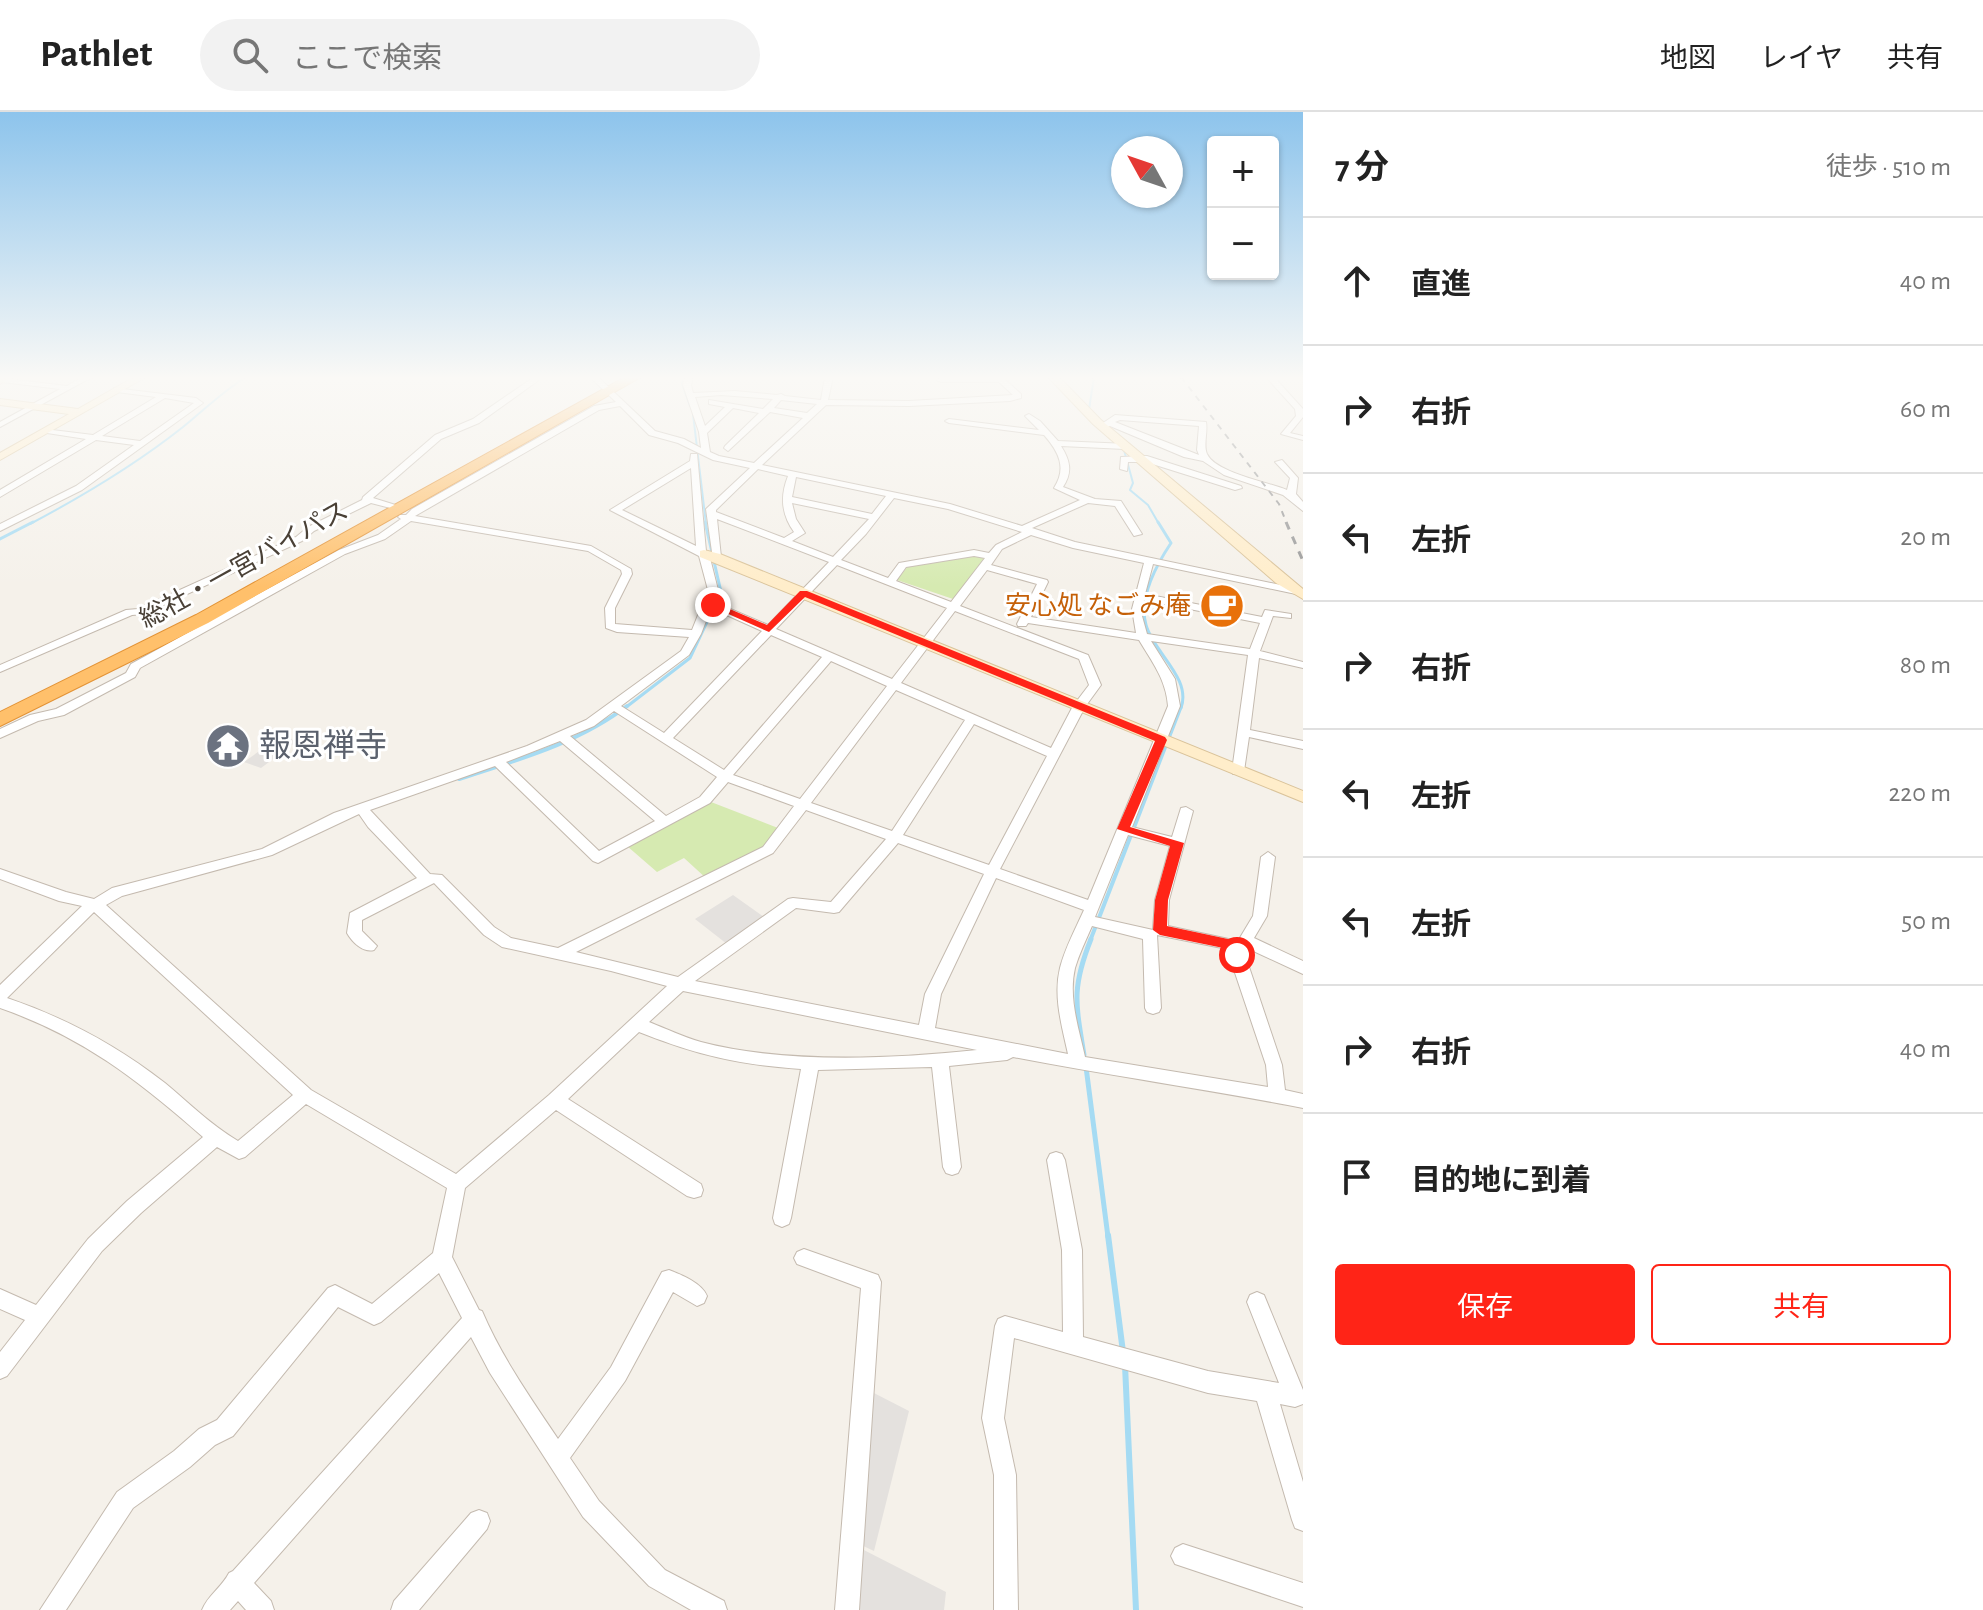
<!DOCTYPE html>
<html lang="ja">
<meta charset="utf-8">
<style>
:root{--surface:#fff;--page:#f2f2f2;--text:#222;--muted:#767676;--line:#e0e0e0;--accent:#ff2417}
body{margin:0;font-family:"Alegreya Sans","Noto Sans JP",sans-serif;background:var(--page);color:var(--text)}
.controls{position:absolute;right:24px;top:24px;display:grid;overflow:hidden;border-radius:8px;box-shadow:0 2px 6px #0004}
.controls button{width:72px;height:72px;display:grid;place-items:center;padding:0;border:0;border-bottom:2px solid var(--line);background:var(--surface);color:var(--text);font:40px sans-serif}
.compass{position:absolute;left:1111px;top:24px;width:72px;height:72px;border-radius:50%;background:var(--surface);box-shadow:0 2px 6px #0004;rotate:310deg}
.stop{position:absolute;width:24px;height:24px;margin:-18px;border:6px solid #ff2417;border-radius:50%;background:#fff}
.stop.end{background:#ff2417;border-color:#fff;box-shadow:0 2px 8px #0008}
.list{margin:0;padding:0;list-style:none}
h2{display:flex;justify-content:space-between;align-items:center;height:104px;margin:0;padding:0 32px;font-size:34px}
h2 small{font-size:26px;font-weight:400;color:var(--muted)}
.list li{display:grid;grid-template-columns:52px 1fr auto;gap:24px;align-items:center;box-sizing:border-box;height:128px;padding:0 32px;border-top:2px solid var(--line)}
.list b{display:block;font-size:30px;white-space:nowrap}
.list em{font-size:26px;font-style:normal;color:var(--muted)}
.actions{display:flex;gap:16px;padding:24px 32px}
.actions a{flex:1;padding:18px 0;border:2px solid var(--accent);border-radius:8px;text-align:center;font-size:28px;color:var(--accent)}
.actions .main{background:var(--accent);color:#fff}
.icon{flex:none;width:44px;height:44px;fill:none;stroke:currentColor;stroke-width:2;stroke-linecap:round;stroke-linejoin:round}
.map{position:relative;flex:none;width:1303px;height:1498px;overflow:hidden}
header{display:flex;align-items:center;gap:48px;box-sizing:border-box;height:112px;padding:0 40px;background:var(--surface);border-bottom:2px solid var(--line)}
header strong{font-size:38px}
nav{display:flex;gap:44px;margin-inline-start:auto;font-size:28px}
.search{width:560px;height:72px;background:var(--page);display:flex;align-items:center;gap:20px;box-sizing:border-box;padding:0 28px;border-radius:44px;color:var(--muted);font-size:30px}
main{display:flex}
aside{flex:1;background:var(--surface)}
.map>svg:first-child{display:block}
</style>
<header>
<strong>Pathlet</strong>
<div class="search"><svg class="icon" aria-label="search" viewBox="0 0 24 24"><circle cx="10" cy="10" r="6"/><path d="M15 15l6 6"/></svg>ここで検索</div>
<nav><a>地図</a><a>レイヤ</a><a>共有</a></nav>
</header>
<main>
<div class="map">
<svg width="1303" height="1498" viewBox="0 0 1303 1498">
<rect width="100%" height="100%" fill="#f5f1ea"/>
<path fill="#d6eab1" d="M972,442l14,5 -33,40 -56,-19 11,-14z
M711,690l67,26 -17,21 -54,30 -23,-21 -27,14 -30,-26z"/>
<path fill="#e4e1de" d="M283,622l13,8 -35,26 -17,-6z
M733,783l31,22 -37,27 -32,-25z
M870,1279l39,20 -35,140 -15,-7z
M858,1435l88,45 -2,18h-87z"/>
<g fill="none" stroke-linecap="round" stroke-linejoin="round">
<path stroke="#a5dbf3" stroke-width="2" d="M684,265l-2,7 8,22
M1094,265l-5,32 15,14
M693,302l13,110
M1124,338l9,33 -3,7 18,15 11,19
M30,412c53,-28 105,-59 153,-97 21,-17 39,-35 63,-50"/>
<path stroke="#a5dbf3" stroke-width="3" d="M1158,410l13,21c-14,21 -33,54 -25,82 7,27 46,53 35,83
M0,427l33,-17
M625,596l65,-50 31,-66 -16,-70"/>
<path stroke="#a5dbf3" stroke-width="4" d="M459,667c58,-19 120,-36 168,-73
M1090,829l91,-235"/>
<path stroke="#a5dbf3" stroke-width="5" d="M1084,943c-8,-51 -13,-66 7,-116
M1086,955l22,170"/>
<path stroke="#a5dbf3" stroke-width="6" d="M1108,1123l15,117
M1125,1253l11,245"/>
<g stroke="#c4baaf" stroke-width="2">
<path id="street" d="M82,265h10l-92,50v-5l60,-33 -58,-7 -2,-4 67,8z
M534,265h9l-64,46 -38,16 -68,59 29,9v4l-31,-8 -57,28 -12,10 -158,73 -12,1 -132,57v-7l126,-55 12,-1 158,-72 12,-10 54,-27 1,-3 72,-62 38,-16z
M590,265h8l57,54 29,8 17,9 -2,-16 -16,-47 2,-8h8l-2,8 2,8 42,-2 42,4 4,-1 4,2 36,4 4,-23h8l-5,23 81,1 104,-6 -14,-13h-58l-4,-2 4,-2 61,-1 19,17v4l-11,3 -101,5 -83,-1 -64,60 188,39 72,22 58,-26 -26,-12c13,-20 5,-36 -10,-53l-95,-12 -4,-2 4,-2 90,11 -14,-14 4,-2 11,7 18,20 70,3v4l-3,1 -64,-3c9,14 12,26 2,41l32,12 26,2 21,33 -8,2 -19,-30 -27,-3 -56,25 43,14 225,47 1,2 -5,3 -143,-30 -8,30 117,23 3,-7 26,4v4l-18,-2 -13,35 43,11v6l-44,-10 -9,72 53,11v8l-54,-12 -5,34 -1,3h-10l-1,-3 16,-116 -97,-14 24,38 5,27 -48,121 40,10 9,-29 5,-1 7,4 -24,89 -1,26 70,15 15,-25 8,-59 7,-5 7,5 -8,59 -13,22 49,23v13l-54,-25 -4,6 37,110 3,25 18,4v14c-96,-19 -193,-32 -290,-51l-6,3 -58,6 12,101 -3,6 -6,2 -6,-2 -3,-6 -11,-100 -114,3 -27,148 -2,6 -7,3 -7,-3 -2,-6 28,-149c-62,-4 -104,-14 -162,-37l-71,67 133,85 2,6 -2,6 -7,2 -7,-2 -131,-86 -91,78 -13,69 27,53 3,1c19,45 48,86 76,128l53,-72 51,-95 7,-2c13,5 33,13 38,26l-3,7 -7,3 -24,-14 -48,89 -55,77 29,43 66,69 59,31 3,9h-36l-42,-24 -66,-69 -93,-144 -19,-36 -217,246 17,18 3,9h-28l-8,-9 -8,9h-28c6,-15 20,-23 27,-37l4,-2 229,-253 -23,-45 -58,49 -7,3 -36,-18 -105,129 -18,9 -25,22 -57,41 -67,102h-26l77,-118 57,-41 25,-22 18,-9 111,-132 7,-3 37,19 61,-51 14,-65 -141,-84 -61,53 -6,2 -22,-12 -76,66 -39,38 -95,125 -7,3v-27l25,-32 -25,-11v-20l36,16 52,-66 39,-38 76,-64c-65,-57 -120,-100 -203,-129v-23l82,-79 -23,-5 -59,-22v-10l66,23 28,7 18,-11 150,-39 72,-36 193,-67 59,-26 95,-69 8,-14 -72,-5 -11,-4 -1,-20 17,-34 -1,-4 -33,-19 -177,-30 -26,18 -40,15 -205,114 -5,9 -71,38 -26,6 -38,17v-9l30,-14 26,-6 70,-36 5,-9 208,-114 39,-15 23,-16 -3,-2 2,-2h6l6,-6 182,-103 22,-4zM721,283l52,4 -10,10 -54,-9v4l16,3 -20,19 -10,-29zM781,288l36,4 -10,9 -33,-5zM620,294l29,29 29,8 35,17 37,8 -44,41 7,50 8,-2 -4,-38 112,43 -61,63 -54,-23 4,-12 -9,-36 -3,-3 -9,-97h-6l-1,7 -80,49 89,46 9,34 -16,40 -77,-6v-16l17,-34 -1,-5 -40,-23 -176,-30 184,-106zM733,296l26,5 -34,33 -1,2 4,3 42,-39 33,6 -49,45 -35,-7 -9,-4 -3,-19zM691,356l5,78 -74,-36zM758,357l30,7c-8,20 -7,38 6,56l-10,6 -68,-26v-2zM796,365l90,19 -14,18 -80,-17zM894,386l54,11 74,23 -26,13 -7,8 -15,-3 -75,13 -11,15 -47,-18 25,-26zM792,391l77,16 -36,38 -41,-16 13,-8 -9,-14zM1031,423l42,13 71,15 -12,46 4,24 -105,-16 17,-35 -1,-2 -56,-15 11,-16zM974,444l11,2 -34,44 -55,-21 10,-14zM837,453l110,43 -55,71 -116,-50zM987,458l50,14 -20,40 1,2h8l2,-3 111,17c13,22 27,39 29,66l-80,194 -88,-31 85,-162 16,-22 -13,-30 -128,-49zM1144,488l116,23 -10,26 -103,-15 -5,-18zM711,496l51,23 -98,102 -43,-27 68,-51 12,-21zM955,499l124,48 10,26 -16,21 -22,42 -150,-65zM771,523l51,22 -98,113 -51,-32zM831,549l56,25 -87,113 -67,-24zM896,578l69,30 -73,111 -81,-28zM614,599l103,66 -17,20 -34,19 -96,-80 24,-10zM974,612l73,32 -58,109 -86,-30zM560,629l95,80 -56,30 -93,-89zM495,654l98,95 5,2 112,-60 18,-21 66,24 -31,41 -205,101 -47,-10 -17,-11 -52,-52 -12,-1 -60,-64zM806,698l80,29 -55,63 -38,-4 -5,1 -110,78 -102,-25 197,-99zM359,702l9,13 49,51 -67,35 -3,20c5,9 16,20 27,17l3,-4 -15,-15v-11l72,-37 50,52 18,12 109,24 56,15 -118,109 -93,79 -145,-84 -205,-185 16,-9 150,-41zM1128,723l42,11 -15,54 -2,30 -58,-13zM898,731l86,31 -59,120 -6,31 -224,-44 101,-73 38,5 5,-1zM996,766l88,32c-8,18 -19,38 -24,58 -7,28 2,59 8,86l-133,-26 6,-34zM94,800l199,183 -55,46c-27,-16 -49,-38 -73,-58 -49,-38 -99,-65 -158,-85zM1092,814l51,13 2,69 2,4 6,2 6,-2 2,-4 -4,-73 75,15 -3,5 37,110 2,22 -183,-30c-6,-28 -17,-59 -10,-89 4,-14 11,-28 17,-42zM683,879l294,59c-86,9 -192,14 -276,-8 -18,-5 -34,-13 -52,-20z
M1266,265h8l29,32v8l-13,16 13,3v4l-22,-6 15,-18 -1,-7z
M114,276l82,10 7,5 -121,87 -82,41v-7l76,-38 58,-41 -38,-5 -96,57v-7l86,-51 -39,-6 -4,-2 1,-2 49,6 63,-38 -39,-5h-3zM165,286l29,5 -54,38 -38,-5z
M1115,303l91,7c2,10 -3,23 1,32 9,19 61,28 80,36l3,-12 -15,-16 7,-2 16,18 -2,16 7,8v9l-20,-16 -59,-20 -21,-14 -19,-4 -74,-31 -10,3v-4zM1120,308l79,6 -2,24 2,5 -84,-33z
M1147,344l94,30 1,2 -7,2 -89,-28h-18l-1,9 -7,-2 1,-12z
M1056,1040l6,2 3,6 17,90 1,87 125,34 71,12 -32,-81 3,-7 7,-3 7,3 39,95v14l-8,3 -15,-3 23,78v49l-8,-3 -3,-8 -35,-119 -49,-8 -194,-55 -10,80 12,57 2,135h-24v-135l-12,-57 13,-92 3,-7 7,-3 58,16 -1,-82 -15,-90 3,-6z
M804,1137l74,26 3,7 -22,328h-24l26,-322 -64,-24 -3,-6 3,-6z
M479,1398l8,3 3,8 -3,8 -68,81h-28l3,-9 77,-88z
M1183,1432l120,39v24l-128,-43 -4,-8 4,-8z"/>
</g>
<g stroke="#dac39a" stroke-width="2">
<path id="secondary" d="M0,265h12l-12,7z
M134,265h12l-146,83v-7l69,-39 -69,-9v-6l78,10z
M1048,265h11l42,43 202,169v10l-27,-16 -183,-159z
M704,438l16,4 583,237v11l-603,-245v-6z"/>
</g>
<g stroke="#e39336" stroke-width="2">
<path id="highway" d="M625,265h16l-433,246 -208,103v-14l196,-97z"/>
</g>
<use href="#street" fill="#fff" fill-rule="evenodd"/>
<use href="#secondary" fill="#ffedca" fill-rule="evenodd"/>
<use href="#highway" fill="#ffc06b" fill-rule="evenodd"/>
<path stroke="#989898" stroke-width="2" stroke-dasharray="6 6" stroke-linecap="butt" d="M1181,265l98,127 8,20"/>
<path stroke="#989898" stroke-width="3" stroke-dasharray="8 8" stroke-linecap="butt" d="M1286,410l17,39"/>
</g>
<linearGradient id="sky" x2="0" y2="1"><stop stop-color="#8dc4ec"/><stop offset="0.56" stop-color="#faf9f6"/><stop offset="1" stop-color="#faf9f6" stop-opacity="0"/></linearGradient>
<rect width="1303" height="475" fill="url(#sky)"/>
<path fill="#ff2417" d="M800,479h7l358,146 2,3 -37,87 54,16 -16,57 -1,26 80,17 2,4 -7,12h-10l-2,-4 3,-5 -73,-15 -7,-5 2,-30 15,-54 -53,-17 38,-88 -350,-144 -36,35 -61,-27 8,-2 51,22z"/>
<defs>
<g id="cafe-disc" transform="scale(2.3)"><circle r="9.5" fill="#e8710a" stroke="#fff"/><path d="M-5.5-4.5H6V0H3Q3 3.5 0 3.5H-2.5Q-5.5 3.5-5.5 0ZM3-3.2v2h1.7v-2ZM-6 4.5H4V6H-6Z" fill="#fff"/></g>
<g id="temple-disc" transform="scale(2.3)"><circle r="9.5" fill="#6b7280" stroke="#fff"/><path d="M0-6L5-2H3V0L6.5 2.5H4V6H1.5V3h-3V6H-4V2.5H-6.5L-3 0V-2H-5Z" fill="#fff"/></g>
</defs>
<g fill-rule="evenodd">
<use href="#cafe-disc" x="1222" y="494"/>
<use href="#temple-disc" x="228" y="634"/>
</g>
<g text-anchor="middle" dominant-baseline="central" stroke-width="6" stroke-linejoin="round" paint-order="stroke">
<g font-size="26" fill="#4a4137" stroke="#fff">
<text transform="translate(244 453) rotate(-29)">総社・一宮バイパス</text>
</g>
<g font-size="26" fill="#c56008" stroke="#fff" text-anchor="end">
<text x="1191" y="494">安心処 なごみ庵</text>
</g>
<g font-size="32" fill="#5b616d" stroke="#fff" text-anchor="start">
<text x="259" y="634">報恩禅寺</text>
</g>
</g>
</svg>
<div class="controls">
<button>+</button>
<button>−</button>
</div>
<svg class="compass" viewBox="-18 -18 36 36"><path d="M0-13l5 13h-10z" fill="#e53935"/><path d="M0 13l5-13h-10z" fill="#767676"/></svg>
<div class="stop" style="left:1237px;top:843px"></div>
<div class="stop end" style="left:713px;top:493px"></div>
</div>
<aside>
<h2>7 分<small>徒歩 · 510 m</small></h2>
<ul class="list">
<li><svg class="icon" aria-label="ahead" viewBox="0 0 24 24"><path d="M12 20V5M6 11l6-6 6 6"/></svg><div><b>直進</b></div><em>40 m</em></li>
<li><svg class="icon" aria-label="right" viewBox="0 0 24 24"><path d="M7 20v-9h11M14 6l5 5-5 5"/></svg><div><b>右折</b></div><em>60 m</em></li>
<li><svg class="icon" aria-label="left" viewBox="0 0 24 24"><path d="M17 20v-9H6M10 6l-5 5 5 5"/></svg><div><b>左折</b></div><em>20 m</em></li>
<li><svg class="icon" aria-label="right" viewBox="0 0 24 24"><path d="M7 20v-9h11M14 6l5 5-5 5"/></svg><div><b>右折</b></div><em>80 m</em></li>
<li><svg class="icon" aria-label="left" viewBox="0 0 24 24"><path d="M17 20v-9H6M10 6l-5 5 5 5"/></svg><div><b>左折</b></div><em>220 m</em></li>
<li><svg class="icon" aria-label="left" viewBox="0 0 24 24"><path d="M17 20v-9H6M10 6l-5 5 5 5"/></svg><div><b>左折</b></div><em>50 m</em></li>
<li><svg class="icon" aria-label="right" viewBox="0 0 24 24"><path d="M7 20v-9h11M14 6l5 5-5 5"/></svg><div><b>右折</b></div><em>40 m</em></li>
<li><svg class="icon" aria-label="arrive" viewBox="0 0 24 24"><path d="M6 21V4h12l-3 4 3 4H6"/></svg><div><b>目的地に到着</b></div></li>
</ul>
<div class="actions"><a class="main">保存</a><a>共有</a></div>
</aside>
</main>
